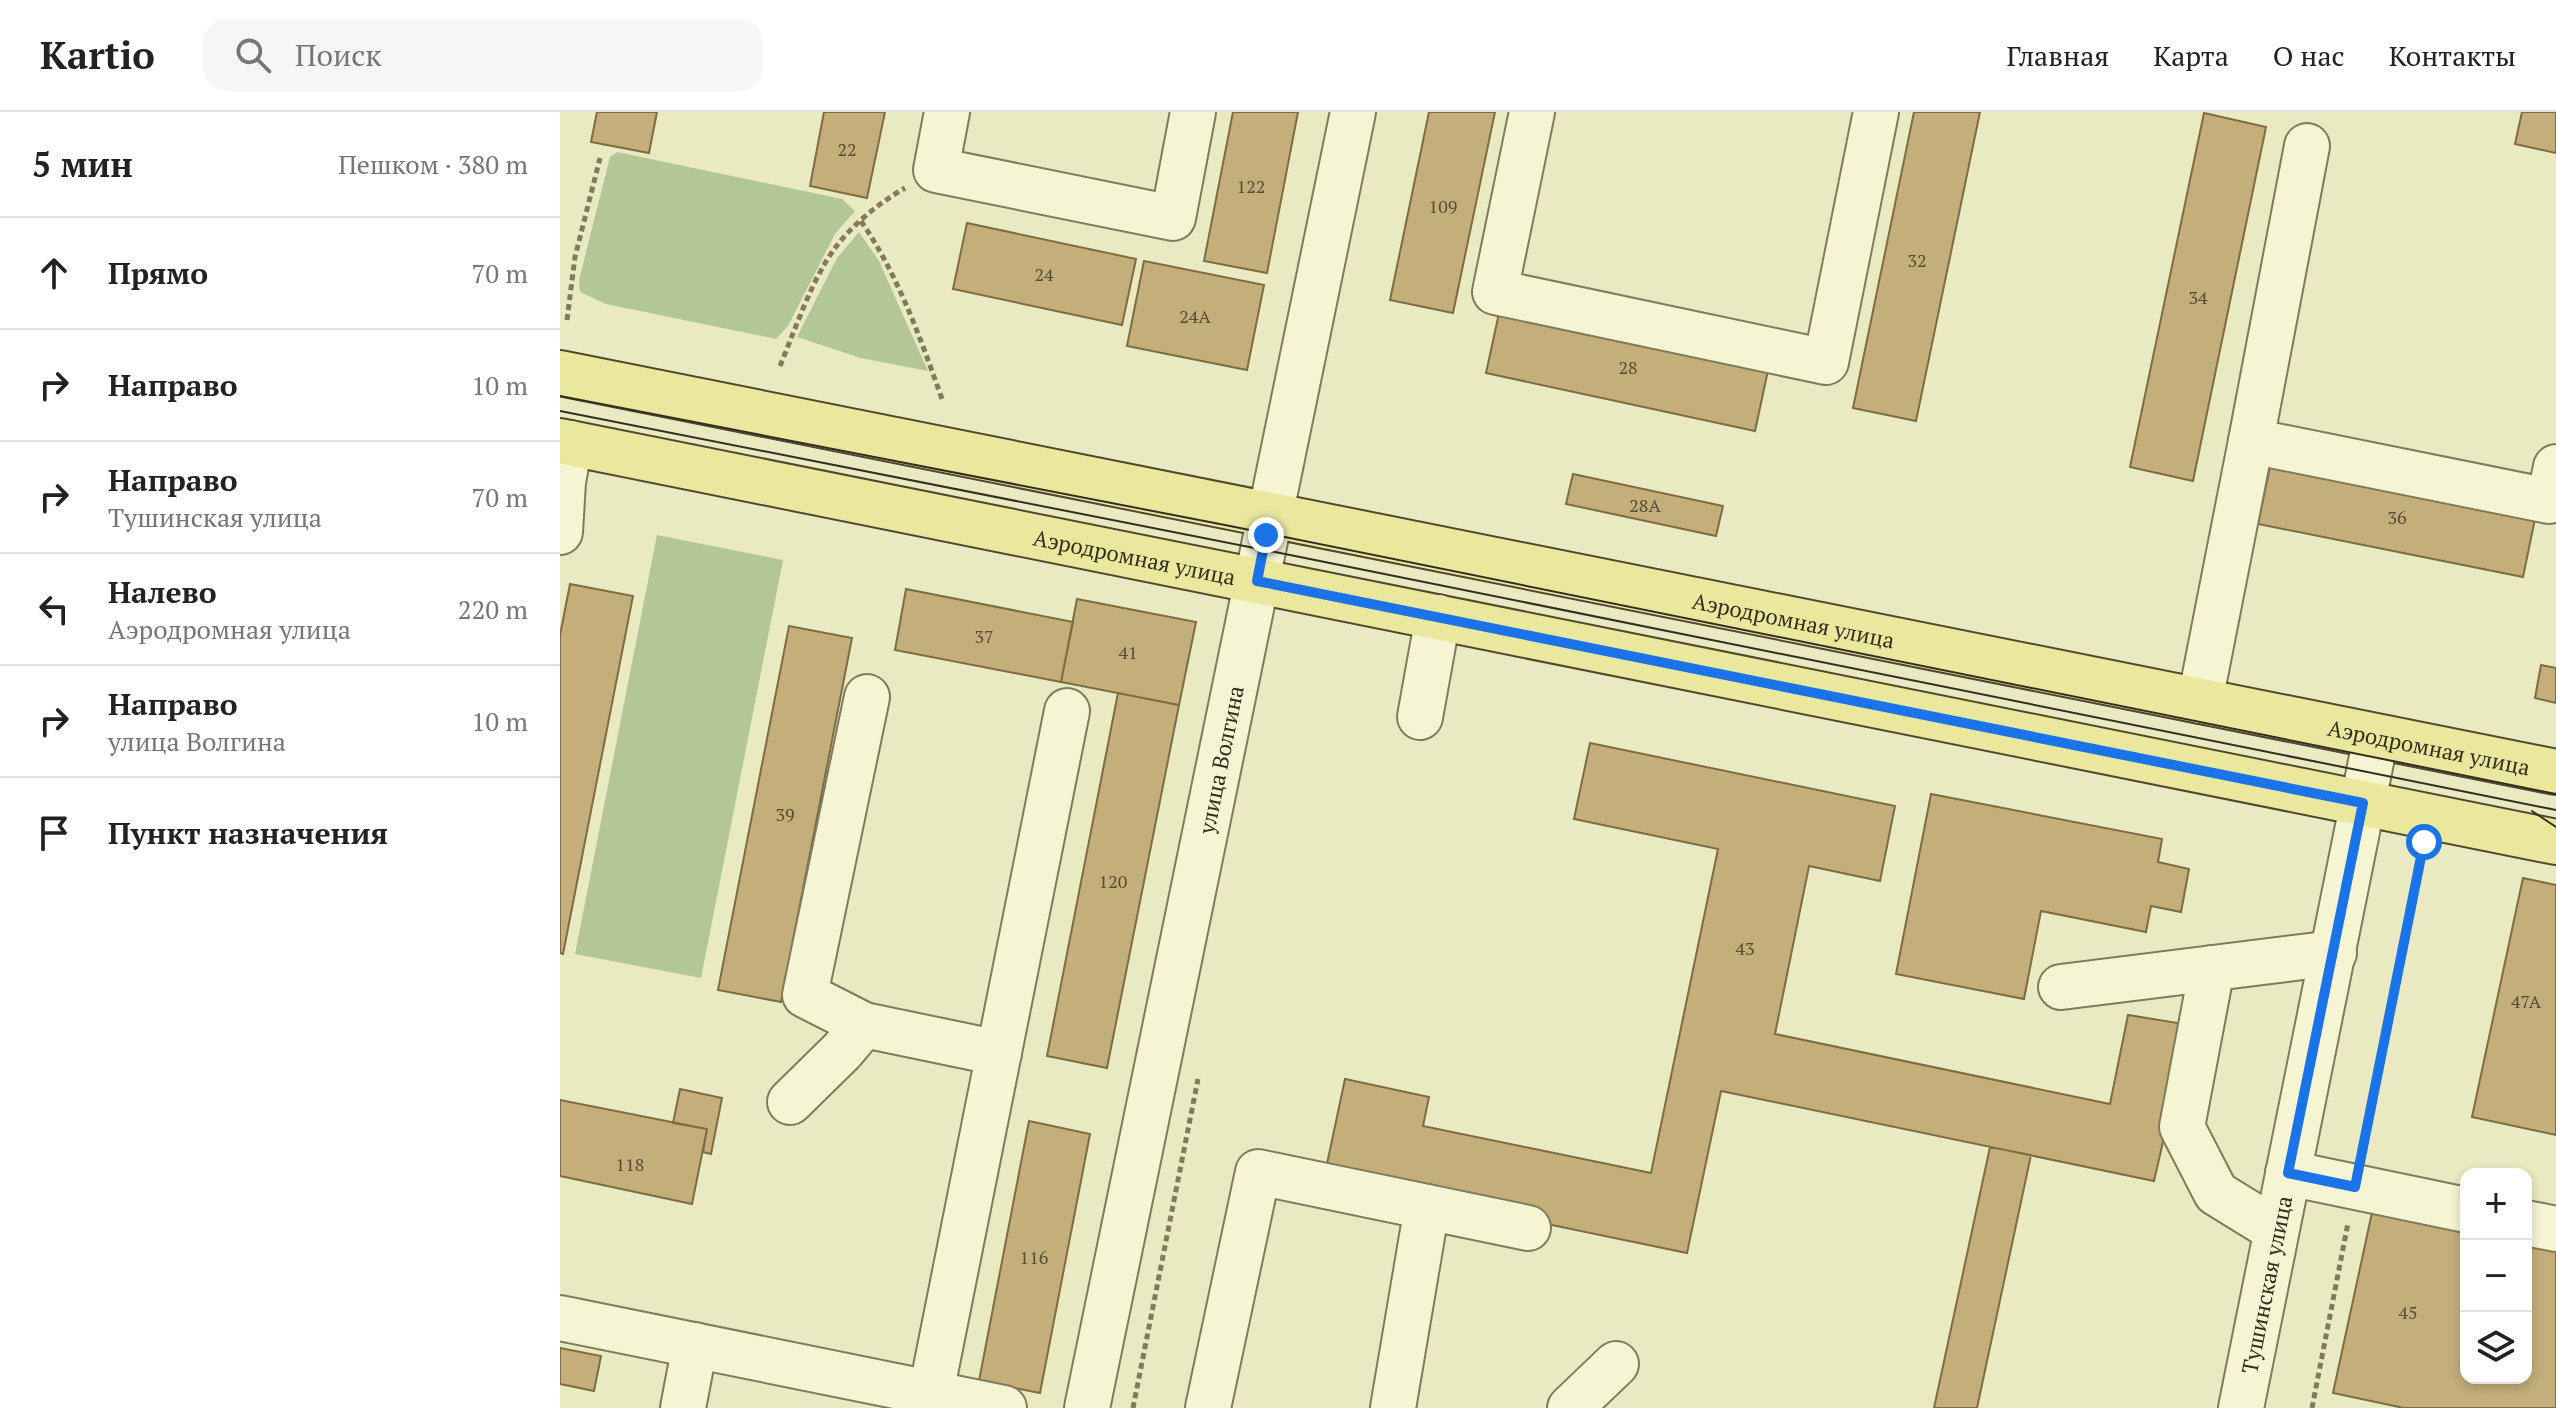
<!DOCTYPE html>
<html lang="ru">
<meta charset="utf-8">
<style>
:root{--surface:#fff;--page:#f6f6f6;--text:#222;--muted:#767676;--line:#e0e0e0}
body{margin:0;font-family:"PT Serif",serif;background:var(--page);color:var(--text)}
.controls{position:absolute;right:24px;bottom:24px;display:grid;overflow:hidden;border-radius:16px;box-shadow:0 4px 12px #0003}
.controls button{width:72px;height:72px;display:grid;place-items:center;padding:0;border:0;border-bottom:2px solid var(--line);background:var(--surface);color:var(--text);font:40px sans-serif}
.stop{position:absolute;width:24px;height:24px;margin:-18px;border:6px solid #1a73e8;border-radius:50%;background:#fff}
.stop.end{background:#1a73e8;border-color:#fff;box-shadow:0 2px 8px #0008}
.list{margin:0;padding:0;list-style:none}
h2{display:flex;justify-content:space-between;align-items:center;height:104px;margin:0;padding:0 32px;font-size:34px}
h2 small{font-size:26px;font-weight:400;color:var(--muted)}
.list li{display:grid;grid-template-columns:52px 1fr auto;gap:24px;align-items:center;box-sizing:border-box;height:112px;padding:0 32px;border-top:2px solid var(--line)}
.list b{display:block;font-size:30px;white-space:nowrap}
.list p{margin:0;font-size:26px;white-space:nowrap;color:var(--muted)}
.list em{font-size:26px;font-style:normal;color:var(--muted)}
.icon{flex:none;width:44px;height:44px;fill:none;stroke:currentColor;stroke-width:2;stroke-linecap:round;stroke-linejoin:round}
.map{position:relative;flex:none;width:1996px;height:1296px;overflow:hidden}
header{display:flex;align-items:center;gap:48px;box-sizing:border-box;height:112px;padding:0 40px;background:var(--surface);border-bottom:2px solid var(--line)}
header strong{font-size:38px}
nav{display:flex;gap:44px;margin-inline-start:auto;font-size:28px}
.search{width:560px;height:72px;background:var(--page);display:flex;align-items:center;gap:20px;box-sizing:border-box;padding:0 28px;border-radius:24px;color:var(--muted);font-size:30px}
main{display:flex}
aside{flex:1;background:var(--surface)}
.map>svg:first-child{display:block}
</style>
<header>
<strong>Kartio</strong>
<div class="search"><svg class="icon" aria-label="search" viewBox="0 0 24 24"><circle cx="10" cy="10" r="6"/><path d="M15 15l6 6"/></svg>Поиск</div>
<nav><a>Главная</a><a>Карта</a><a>О нас</a><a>Контакты</a></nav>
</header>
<main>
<aside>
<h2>5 мин<small>Пешком · 380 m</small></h2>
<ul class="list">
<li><svg class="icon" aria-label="ahead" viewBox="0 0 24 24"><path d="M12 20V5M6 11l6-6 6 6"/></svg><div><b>Прямо</b></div><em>70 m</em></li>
<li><svg class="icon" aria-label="right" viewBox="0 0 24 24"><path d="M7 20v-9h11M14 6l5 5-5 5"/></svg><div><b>Направо</b></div><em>10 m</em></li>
<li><svg class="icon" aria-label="right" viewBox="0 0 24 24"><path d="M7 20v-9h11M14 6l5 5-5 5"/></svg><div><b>Направо</b><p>Тушинская улица</p></div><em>70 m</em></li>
<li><svg class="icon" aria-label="left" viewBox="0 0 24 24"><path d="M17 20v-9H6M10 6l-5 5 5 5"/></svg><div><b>Налево</b><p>Аэродромная улица</p></div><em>220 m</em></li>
<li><svg class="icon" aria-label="right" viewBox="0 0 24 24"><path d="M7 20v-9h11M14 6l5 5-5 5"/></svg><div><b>Направо</b><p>улица Волгина</p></div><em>10 m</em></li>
<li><svg class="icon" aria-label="arrive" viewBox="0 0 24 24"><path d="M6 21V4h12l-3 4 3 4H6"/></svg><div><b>Пункт назначения</b></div></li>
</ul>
</aside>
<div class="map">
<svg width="1996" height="1296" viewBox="0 0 1996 1296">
<rect width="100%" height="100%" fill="#e9e9c2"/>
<path fill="#b3c697" d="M57,40l225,47 13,12 -20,23 -47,92 -12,13 -170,-35 -26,-12 -1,-12 31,-123z
M299,120l20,29 49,110 -67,-13 -64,-21 40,-79z
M97,423l126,25 -82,418 -126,-24z"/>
<path fill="#c4af7b" stroke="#7e6c43" stroke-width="2" d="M37,0h60l-8,41 -58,-11z
M264,0h61l-18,86 -57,-12z
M673,0h65l-31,161 -63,-12z
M869,0h66l-42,201 -63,-13z
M1354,0h66l-64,309 -63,-13z
M1962,0h34v41l-41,-9z
M1644,1l62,14 -73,354 -63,-14z
M407,111l169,36 -14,66 -169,-36z
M584,149l120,24 -17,85 -120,-24z
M941,192l269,57 -15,70 -269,-58z
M1712,345l265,52 -14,68 -265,-53z
M1013,362l150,32 -7,30 -150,-32z
M10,472l63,12 -70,358 -3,-1v-318z
M346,477l167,33 -12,60 -166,-32z
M517,487l119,23 -17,83 -118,-23z
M229,514l63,12 -71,364 -63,-12z
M1981,553l15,3v35l-21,-5z
M558,581l61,12 -72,363 -60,-12z
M1030,631l305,63 -15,75 -71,-15 -34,168 335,70 18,-89 62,10 -36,156 -433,-90 -34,162 -363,-75 21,-99 84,18 -6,29 228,47 67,-324 -144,-30z
M1371,682l231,45 -4,23 31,7 -8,43 -30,-6 -5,26 -105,-21 -17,88 -128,-25z
M1963,766l33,7v250l-84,-18z
M120,977l42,9 -11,56 -8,-2 4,-23 -34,-6z
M0,988l147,29 -15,75 -132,-28z
M469,1009l61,13 -50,259 -61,-12z
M1430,1035l41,8 -54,253h-43z
M1813,1096l93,19v151h60v-138l30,6v162h-152l-71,-15z
M0,1236l41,8 -7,35 -34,-7z"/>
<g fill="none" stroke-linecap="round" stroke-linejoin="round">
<g stroke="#817b5b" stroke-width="48">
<g id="minor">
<path d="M387,0l-11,58 237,48 20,-106"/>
<path d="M972,0l-37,180 331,70 50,-250"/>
<path d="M1691,329l56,-295"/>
<path d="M0,420l3,-50 7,-39"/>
<path d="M1640,589l51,-260 298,60 7,-34"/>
<path d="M860,605l18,-100"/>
<path d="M1652,856l-30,159 34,66 60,37"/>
<path d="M1501,875l273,-34"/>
<path d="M304,913l-59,-30 62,-298"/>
<path d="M230,990l52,-51 22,-26 135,28"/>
<path d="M1728,1061l178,37"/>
<path d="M1966,1111l30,6"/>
<path d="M0,1206l444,90"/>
<path d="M371,1281l136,-682"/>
<path d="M123,1296l12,-63"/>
<path id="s1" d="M527,1296l266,-1296"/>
<path d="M648,1296l50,-236 270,56"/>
<path d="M833,1296l34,-201"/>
<path d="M1010,1296l46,-44"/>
<path id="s2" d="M1681,1296l135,-671"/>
</g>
</g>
<g stroke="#4f482f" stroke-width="48">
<g id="major">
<path id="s3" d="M0,261l1996,399"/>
<path id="s4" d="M0,329l1996,401"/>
</g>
</g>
<path stroke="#817b5b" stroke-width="5" stroke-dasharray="6 4" stroke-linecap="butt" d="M301,109c37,54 59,116 81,178
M7,208l8,-63 25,-99
M220,254c15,-36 32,-87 55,-118 18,-24 44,-45 70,-60
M1802,1039l59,-297
M573,1296l65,-329
M1752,1296l36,-185"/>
<use href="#minor" stroke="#f5f5d4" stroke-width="44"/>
<use href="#major" stroke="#eae89d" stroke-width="44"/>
<path stroke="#332e1e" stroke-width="2" d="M0,284l670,130 1326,268
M0,299l740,146 1256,253
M1972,699l24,16"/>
</g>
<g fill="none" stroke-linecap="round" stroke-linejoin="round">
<path stroke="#1a73e8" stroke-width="10" d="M706,423l-9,46 1106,222 -75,370 67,14 69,-345"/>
</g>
<g text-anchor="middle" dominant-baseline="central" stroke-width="6" stroke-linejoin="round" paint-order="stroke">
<g font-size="18" fill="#574e35">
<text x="287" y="37">22</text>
<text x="691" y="74">122</text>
<text x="883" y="94">109</text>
<text x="1357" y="148">32</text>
<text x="484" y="162">24</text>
<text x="1638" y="185">34</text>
<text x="635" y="204">24А</text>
<text x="1068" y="255">28</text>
<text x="1085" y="393">28А</text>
<text x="1837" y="405">36</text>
<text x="424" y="524">37</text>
<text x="568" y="540">41</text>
<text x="225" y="702">39</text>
<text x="553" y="769">120</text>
<text x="1185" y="836">43</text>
<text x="1966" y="889">47А</text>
<text x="70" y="1052">118</text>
<text x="474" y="1145">116</text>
<text x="1848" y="1200">45</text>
</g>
<g font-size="22" fill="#332e1e" stroke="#f1f2d1">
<text stroke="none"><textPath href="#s4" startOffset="586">Аэродромная улица</textPath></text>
<text stroke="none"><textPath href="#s3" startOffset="1258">Аэродромная улица</textPath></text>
<text stroke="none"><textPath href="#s3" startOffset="1906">Аэродромная улица</textPath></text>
<text stroke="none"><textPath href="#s1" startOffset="662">улица Волгина</textPath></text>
<text stroke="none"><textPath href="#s2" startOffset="126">Тушинская улица</textPath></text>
</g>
</g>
</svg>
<div class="controls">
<button>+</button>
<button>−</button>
<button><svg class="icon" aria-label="layers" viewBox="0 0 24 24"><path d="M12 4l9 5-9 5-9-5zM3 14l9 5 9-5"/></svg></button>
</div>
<div class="stop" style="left:1864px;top:730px"></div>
<div class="stop end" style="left:706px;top:423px"></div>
</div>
</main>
